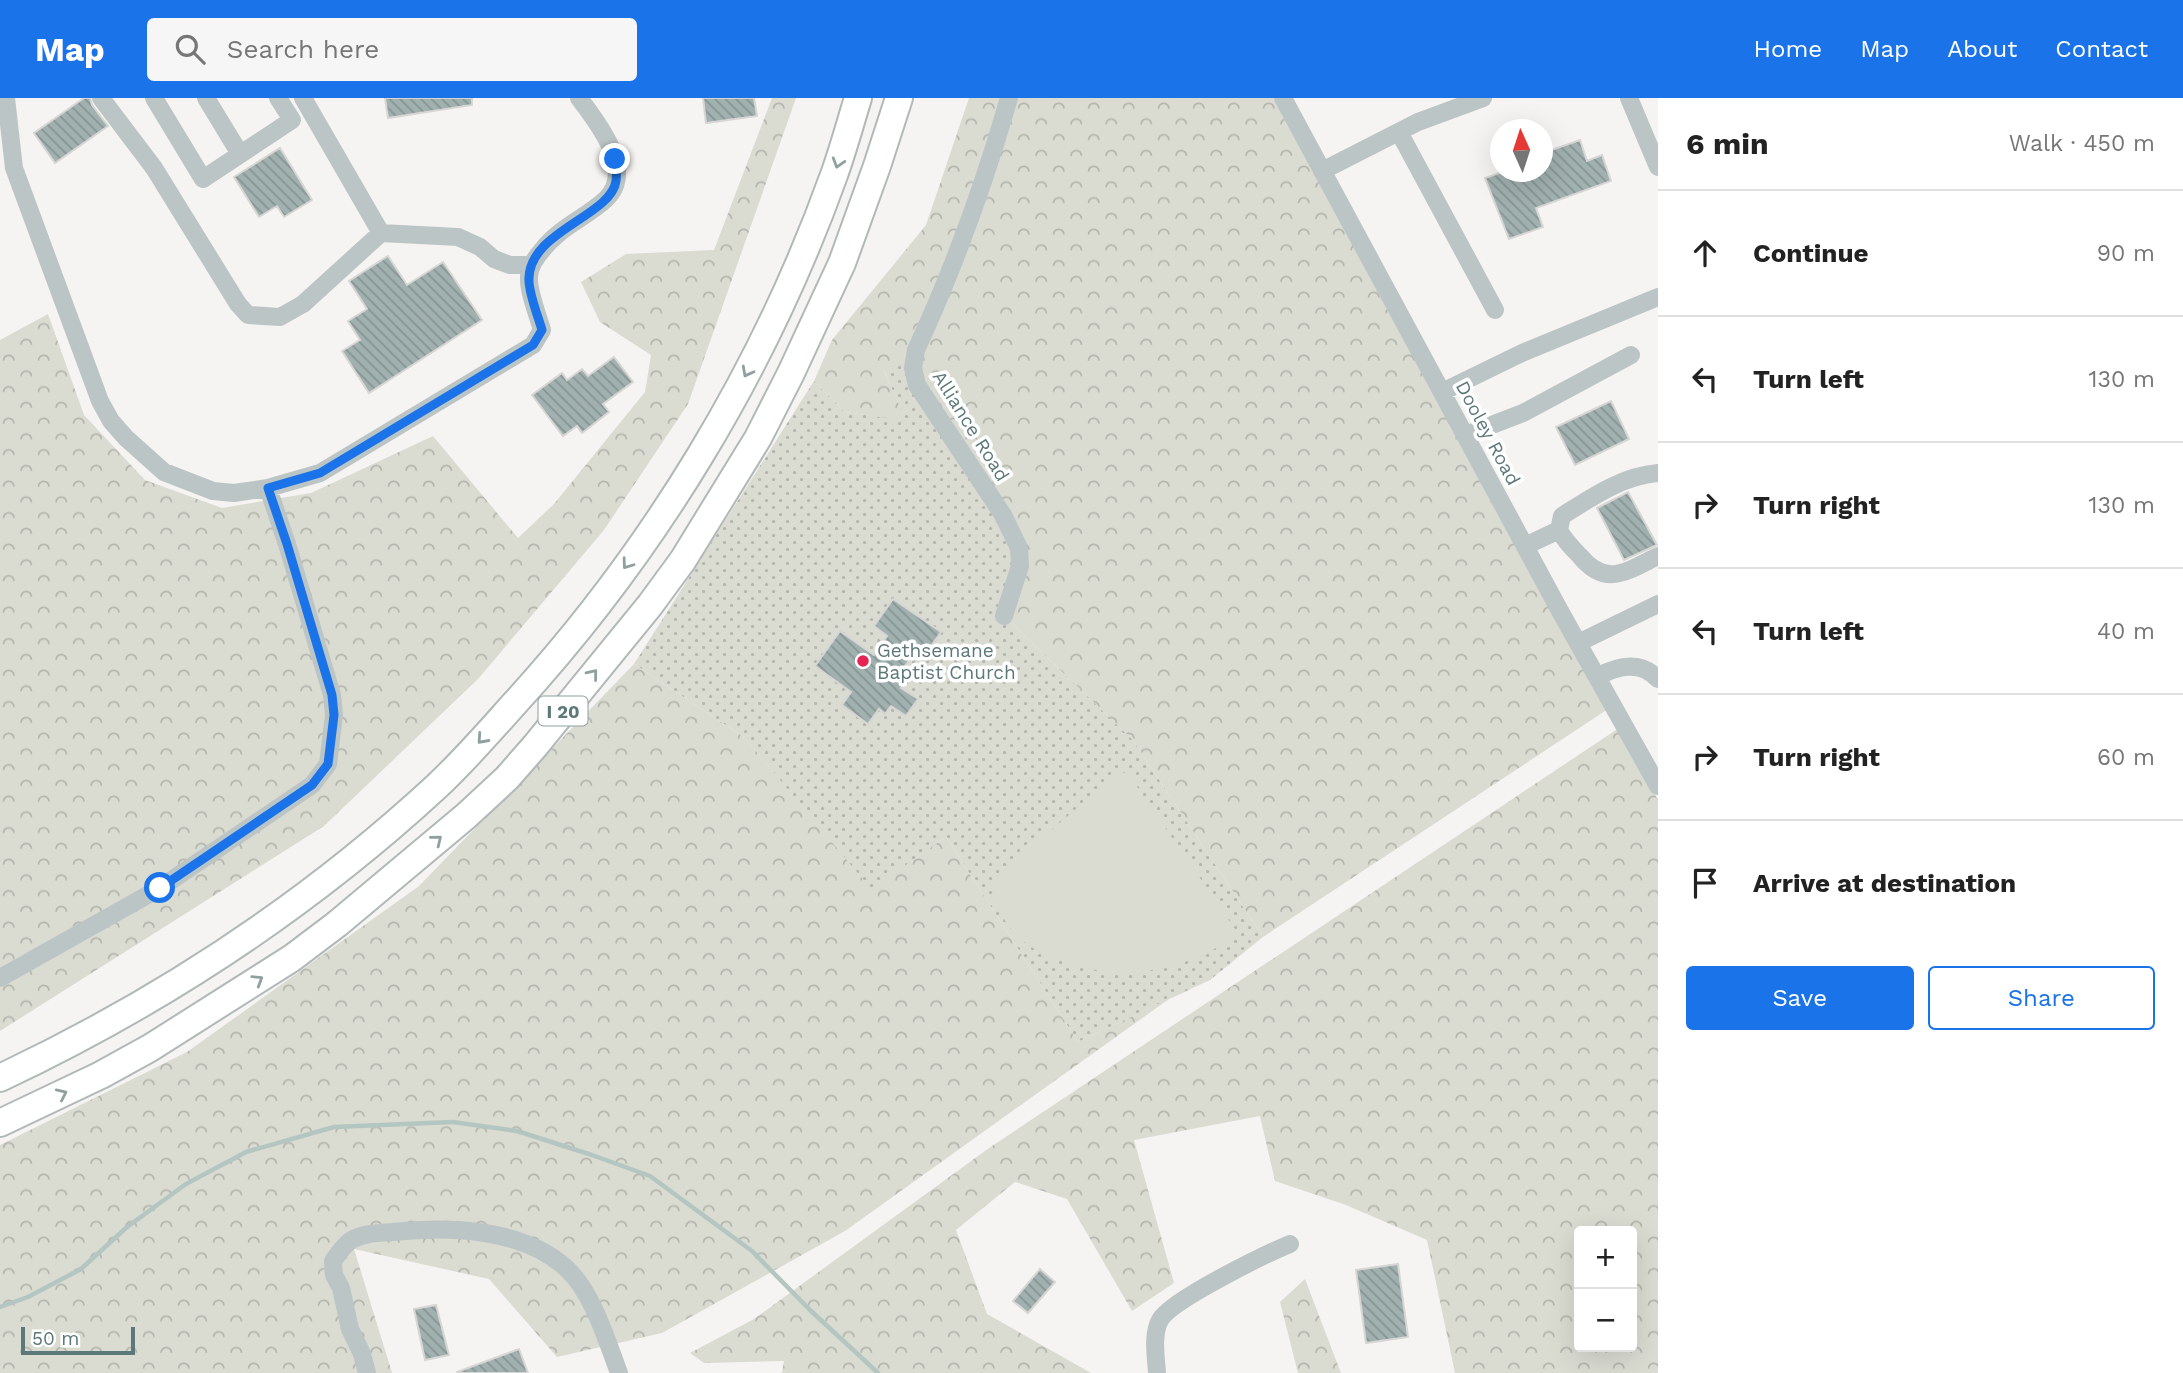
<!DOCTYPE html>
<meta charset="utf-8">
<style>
:root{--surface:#fff;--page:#f6f6f6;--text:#222;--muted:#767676;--line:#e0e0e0;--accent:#1a73e8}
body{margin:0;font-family:"Work Sans",sans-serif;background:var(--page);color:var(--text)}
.controls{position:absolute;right:21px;bottom:21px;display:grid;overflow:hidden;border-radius:7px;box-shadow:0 7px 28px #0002}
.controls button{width:63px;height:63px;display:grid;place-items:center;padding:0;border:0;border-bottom:2px solid var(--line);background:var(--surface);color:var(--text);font:35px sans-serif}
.compass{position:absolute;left:1490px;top:21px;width:63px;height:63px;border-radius:50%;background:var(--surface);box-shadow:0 7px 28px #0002;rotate:357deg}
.scale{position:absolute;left:21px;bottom:18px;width:114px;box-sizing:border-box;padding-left:7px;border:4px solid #5d7878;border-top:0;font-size:19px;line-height:24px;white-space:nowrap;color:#5d7878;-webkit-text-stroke:5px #fff;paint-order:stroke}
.stop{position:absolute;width:21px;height:21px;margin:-16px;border:5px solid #1a73e8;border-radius:50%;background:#fff}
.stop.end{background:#1a73e8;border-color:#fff;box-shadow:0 2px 7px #0008}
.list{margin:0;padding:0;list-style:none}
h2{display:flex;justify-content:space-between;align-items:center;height:91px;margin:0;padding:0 28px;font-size:30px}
h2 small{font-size:23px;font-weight:400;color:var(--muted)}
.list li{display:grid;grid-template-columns:46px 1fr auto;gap:21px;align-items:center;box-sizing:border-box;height:126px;padding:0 28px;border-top:2px solid var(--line)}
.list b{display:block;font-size:26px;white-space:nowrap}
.list em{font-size:23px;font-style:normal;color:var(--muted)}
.actions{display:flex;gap:14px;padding:21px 28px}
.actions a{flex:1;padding:16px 0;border:2px solid var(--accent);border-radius:7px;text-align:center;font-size:24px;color:var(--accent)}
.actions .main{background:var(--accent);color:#fff}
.icon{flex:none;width:38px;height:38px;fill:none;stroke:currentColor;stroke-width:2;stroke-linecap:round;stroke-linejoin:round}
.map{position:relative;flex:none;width:1658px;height:1275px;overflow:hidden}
header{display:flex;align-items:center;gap:42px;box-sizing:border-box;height:98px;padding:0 35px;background:var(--accent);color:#fff}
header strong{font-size:33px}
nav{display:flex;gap:38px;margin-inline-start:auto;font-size:24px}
.search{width:490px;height:63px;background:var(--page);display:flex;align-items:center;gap:18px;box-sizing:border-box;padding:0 24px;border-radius:7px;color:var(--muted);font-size:26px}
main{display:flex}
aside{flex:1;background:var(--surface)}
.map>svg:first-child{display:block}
</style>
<header>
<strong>Map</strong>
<div class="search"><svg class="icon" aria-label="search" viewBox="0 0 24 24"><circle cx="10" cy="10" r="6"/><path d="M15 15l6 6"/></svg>Search here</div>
<nav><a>Home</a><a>Map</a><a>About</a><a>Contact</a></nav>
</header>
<main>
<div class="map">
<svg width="1658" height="1275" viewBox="0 0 1658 1275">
<defs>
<pattern id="green-dots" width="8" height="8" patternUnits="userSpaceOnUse" patternTransform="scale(1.75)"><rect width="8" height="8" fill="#dadbd1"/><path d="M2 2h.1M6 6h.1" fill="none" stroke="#b4b6ae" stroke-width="1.8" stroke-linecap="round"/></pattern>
<pattern id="forest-crowns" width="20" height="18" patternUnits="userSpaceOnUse" patternTransform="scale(1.75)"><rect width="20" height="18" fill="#dadbd1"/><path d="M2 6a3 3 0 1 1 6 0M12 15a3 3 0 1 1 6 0" fill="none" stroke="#b4b6ae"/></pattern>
<pattern id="building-back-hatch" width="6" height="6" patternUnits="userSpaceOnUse" patternTransform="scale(1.75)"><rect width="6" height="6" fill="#a1b1b0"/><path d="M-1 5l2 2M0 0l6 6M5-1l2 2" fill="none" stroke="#869594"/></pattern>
</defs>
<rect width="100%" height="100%" fill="#f6f4f2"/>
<path fill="url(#green-dots)" d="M916,252l103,198 -15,68 129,124 130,197 -53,43 -132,62 -132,-205 -75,53 -126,-152 -111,-74 180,-283 31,31 60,8 -21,-50z"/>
<path fill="url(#forest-crowns)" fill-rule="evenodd" d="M772,0h24l-108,306 -84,126 -126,149 -154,147 -324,205v-691l48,-26 36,101 61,65 77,28 89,-15 122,-57 85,102 36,-34 91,-112 6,-37 -51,-33 -19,-40 45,-28 88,-4z
M969,0h305l334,611 -345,228 -130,-197 -129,-124 15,-68 -91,-148 -13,-49 -31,20 22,50 -61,-9 -31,-31 18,-41 94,-115z
M634,566l111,74 126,151 75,-52 132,205 91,-43 -324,232 -183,102 -105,24 -68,-78 -135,-30 38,124h-392v-228l187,-93 232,-166z
M1619,630l39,72v573h-203l-28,-133 -81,-35 -71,-24 -15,-65 -126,24 40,143 -42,28 -65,-112 -52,-17 -59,48 31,84 104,59h-309l2,-12 -80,2 -14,-10 64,-34 235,-171zM1579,1133h53v116h-53z
M1305,1181l36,94h-43l-18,-71z"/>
<path fill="#dadbd1" d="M1122,674l7,3 106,154v7c-52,37 -119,47 -179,23 -38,-15 -57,-35 -65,-77l124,-107z"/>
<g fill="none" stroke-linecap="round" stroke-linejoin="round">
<path stroke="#b4c6c2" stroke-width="4.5" d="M0,1209l28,-10 53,-28 46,-42 59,-43 60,-32 88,-25 119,-5 64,9 75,24 58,21 102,75 58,59 68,63"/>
</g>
<path fill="url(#building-back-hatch)" stroke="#d7d6d5" stroke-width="2" d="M84,0h6l2,7 16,21 -53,37 -21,-30z
M385,0h87v7l-84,13z
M703,0h51l3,18 -51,7z
M1580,42l7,21 15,-6 9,26 -75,27 7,19 -34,12 -24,-61 17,-6h41v-19z
M280,50l32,52 -28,17 -7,-11 -18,11 -25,-40z
M388,158l19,29 36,-23 39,58 -113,73 -27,-42 18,-11 -12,-19 19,-12 -18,-28z
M614,259l19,25 -30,22 6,8 -27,21 -5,-7 -14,10 -31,-41 30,-22 5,7 15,-11 6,7z
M1611,303l18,38 -54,26 -19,-38z
M1628,394l29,53 -33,15 -27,-52z
M893,501l48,33 -17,24 -8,-5 -19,26 7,6 -3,5 17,11 -12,17 -15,-10 -6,8 -6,-5 -11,15 -26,-19 9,-13 -36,-26 25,-35 34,24 13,-19 -13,-10z
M1398,1166l10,73 -42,6 -10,-73z
M1040,1171l15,13 -27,31 -15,-12z
M436,1207l13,50 -24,5 -11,-51z
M519,1251l9,24h-71v-1z"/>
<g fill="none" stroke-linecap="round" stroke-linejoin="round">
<g stroke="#b0b8b8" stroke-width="30">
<path id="highway" d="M0,980c159,-75 307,-172 436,-291 28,-26 53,-55 79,-84 139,-152 249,-333 319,-528 9,-25 16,-51 24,-77
M0,1025l101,-48 49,-27 142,-90 45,-34 129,-108 41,-38 28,-32 115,-141 33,-45 75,-122 33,-65 51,-110 35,-97 22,-68"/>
</g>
<path stroke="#bcc5c5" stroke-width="18" d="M6,0l8,70 86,233 11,20 15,17 38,34 49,19 21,2 34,-5 52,-15 213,-128 9,-15c-4,-14 -14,-39 -13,-53 0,-11 7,-20 14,-28 17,-22 44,-32 63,-50 30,-29 -9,-77 -27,-101
M101,0l53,70 84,136 10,11 32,2 23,-13 78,-71
M154,0l49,81 89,-59 -14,-22
M206,0l34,56
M303,0l78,135 77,4 22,10 14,12 16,6h22
M1283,0l277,513 98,175
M1629,0l29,69
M1399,34l96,178
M1322,73l96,-49 65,-24
M1442,294l80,-39 136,-56
M1466,337l57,-22 108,-58
M1658,375c-36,3 -66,24 -96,43l-3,14c5,10 13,18 21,26 26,32 47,15 78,0
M1525,448l34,-16
M1004,518l16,-50 -1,-18 -16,-33 -86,-130 -4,-17 3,-18c38,-82 68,-165 93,-252
M1578,545l80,-39
M1597,579c20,-11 43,-17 61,2
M0,880l160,-90 152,-103 16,-21 6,-49 -2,-20 -45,-151 -19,-56
M367,1275l-5,-19 -12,-25 -9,-41 -7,-13 -1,-14c5,-7 11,-16 17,-20 12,-8 29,-8 42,-9 56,-6 130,-4 174,36 26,23 41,73 53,105
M1157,1275c-1,-16 -5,-38 3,-53 11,-20 106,-66 130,-76"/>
<use href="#highway" stroke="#fff" stroke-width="26"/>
</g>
<defs><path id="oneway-chevron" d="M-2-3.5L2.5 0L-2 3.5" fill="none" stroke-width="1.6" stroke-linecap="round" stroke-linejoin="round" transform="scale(1.75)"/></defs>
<g stroke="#8ea0a0">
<use href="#oneway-chevron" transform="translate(838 65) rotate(107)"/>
<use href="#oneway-chevron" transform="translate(747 274) rotate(118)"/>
<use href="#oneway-chevron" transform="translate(627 466) rotate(126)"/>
<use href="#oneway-chevron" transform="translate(593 576) rotate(-51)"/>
<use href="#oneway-chevron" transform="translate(482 641) rotate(132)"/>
<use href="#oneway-chevron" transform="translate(437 742) rotate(-39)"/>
<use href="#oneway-chevron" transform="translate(258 882) rotate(-32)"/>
<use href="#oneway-chevron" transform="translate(62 996) rotate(-25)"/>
</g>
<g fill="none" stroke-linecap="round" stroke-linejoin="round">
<path stroke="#1a73e8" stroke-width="9" d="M160,790l152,-103 16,-21 6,-49 -2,-20 -45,-151 -19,-56 52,-15 213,-128 9,-15c-4,-14 -14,-38 -13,-52 1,-47 82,-62 87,-97 1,-7 0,-15 -1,-22"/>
</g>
<circle fill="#e52453" stroke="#fff" stroke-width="2.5" cx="863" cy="563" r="7"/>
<g text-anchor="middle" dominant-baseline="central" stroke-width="7" stroke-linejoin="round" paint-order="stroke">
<rect fill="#fff" stroke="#8ea0a0" stroke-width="2" x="538.5" y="598.5" width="49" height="29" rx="5"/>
<g font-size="18" font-weight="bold" fill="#5d7878">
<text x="563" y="613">I 20</text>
</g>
<g font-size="19" fill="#5d7878" stroke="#fff">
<text transform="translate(971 328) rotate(58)">Alliance Road</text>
<text transform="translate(1488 335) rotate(62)">Dooley Road</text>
</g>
<g font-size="19" fill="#5d7878" stroke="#fff" text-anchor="start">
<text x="877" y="552">Gethsemane<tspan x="877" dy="22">Baptist Church</tspan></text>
</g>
</g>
</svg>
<div class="controls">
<button>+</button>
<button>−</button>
</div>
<svg class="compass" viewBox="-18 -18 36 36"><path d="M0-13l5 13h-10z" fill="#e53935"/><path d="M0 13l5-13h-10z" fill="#767676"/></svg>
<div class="scale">50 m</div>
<div class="stop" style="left:160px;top:790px"></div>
<div class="stop end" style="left:615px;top:61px"></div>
</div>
<aside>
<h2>6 min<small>Walk · 450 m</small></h2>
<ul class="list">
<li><svg class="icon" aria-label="ahead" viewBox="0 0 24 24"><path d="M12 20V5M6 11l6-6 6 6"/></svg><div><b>Continue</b></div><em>90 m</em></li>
<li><svg class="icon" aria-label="left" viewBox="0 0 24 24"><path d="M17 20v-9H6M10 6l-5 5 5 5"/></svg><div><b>Turn left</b></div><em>130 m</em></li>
<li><svg class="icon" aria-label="right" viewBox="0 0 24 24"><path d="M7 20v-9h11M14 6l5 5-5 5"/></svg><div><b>Turn right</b></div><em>130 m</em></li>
<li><svg class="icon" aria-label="left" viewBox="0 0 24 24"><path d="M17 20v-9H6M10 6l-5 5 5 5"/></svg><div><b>Turn left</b></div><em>40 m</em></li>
<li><svg class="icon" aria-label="right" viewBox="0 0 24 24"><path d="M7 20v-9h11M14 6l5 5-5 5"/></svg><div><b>Turn right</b></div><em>60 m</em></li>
<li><svg class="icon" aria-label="arrive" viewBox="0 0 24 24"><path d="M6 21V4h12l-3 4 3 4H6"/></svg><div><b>Arrive at destination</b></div></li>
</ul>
<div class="actions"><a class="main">Save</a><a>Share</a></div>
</aside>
</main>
